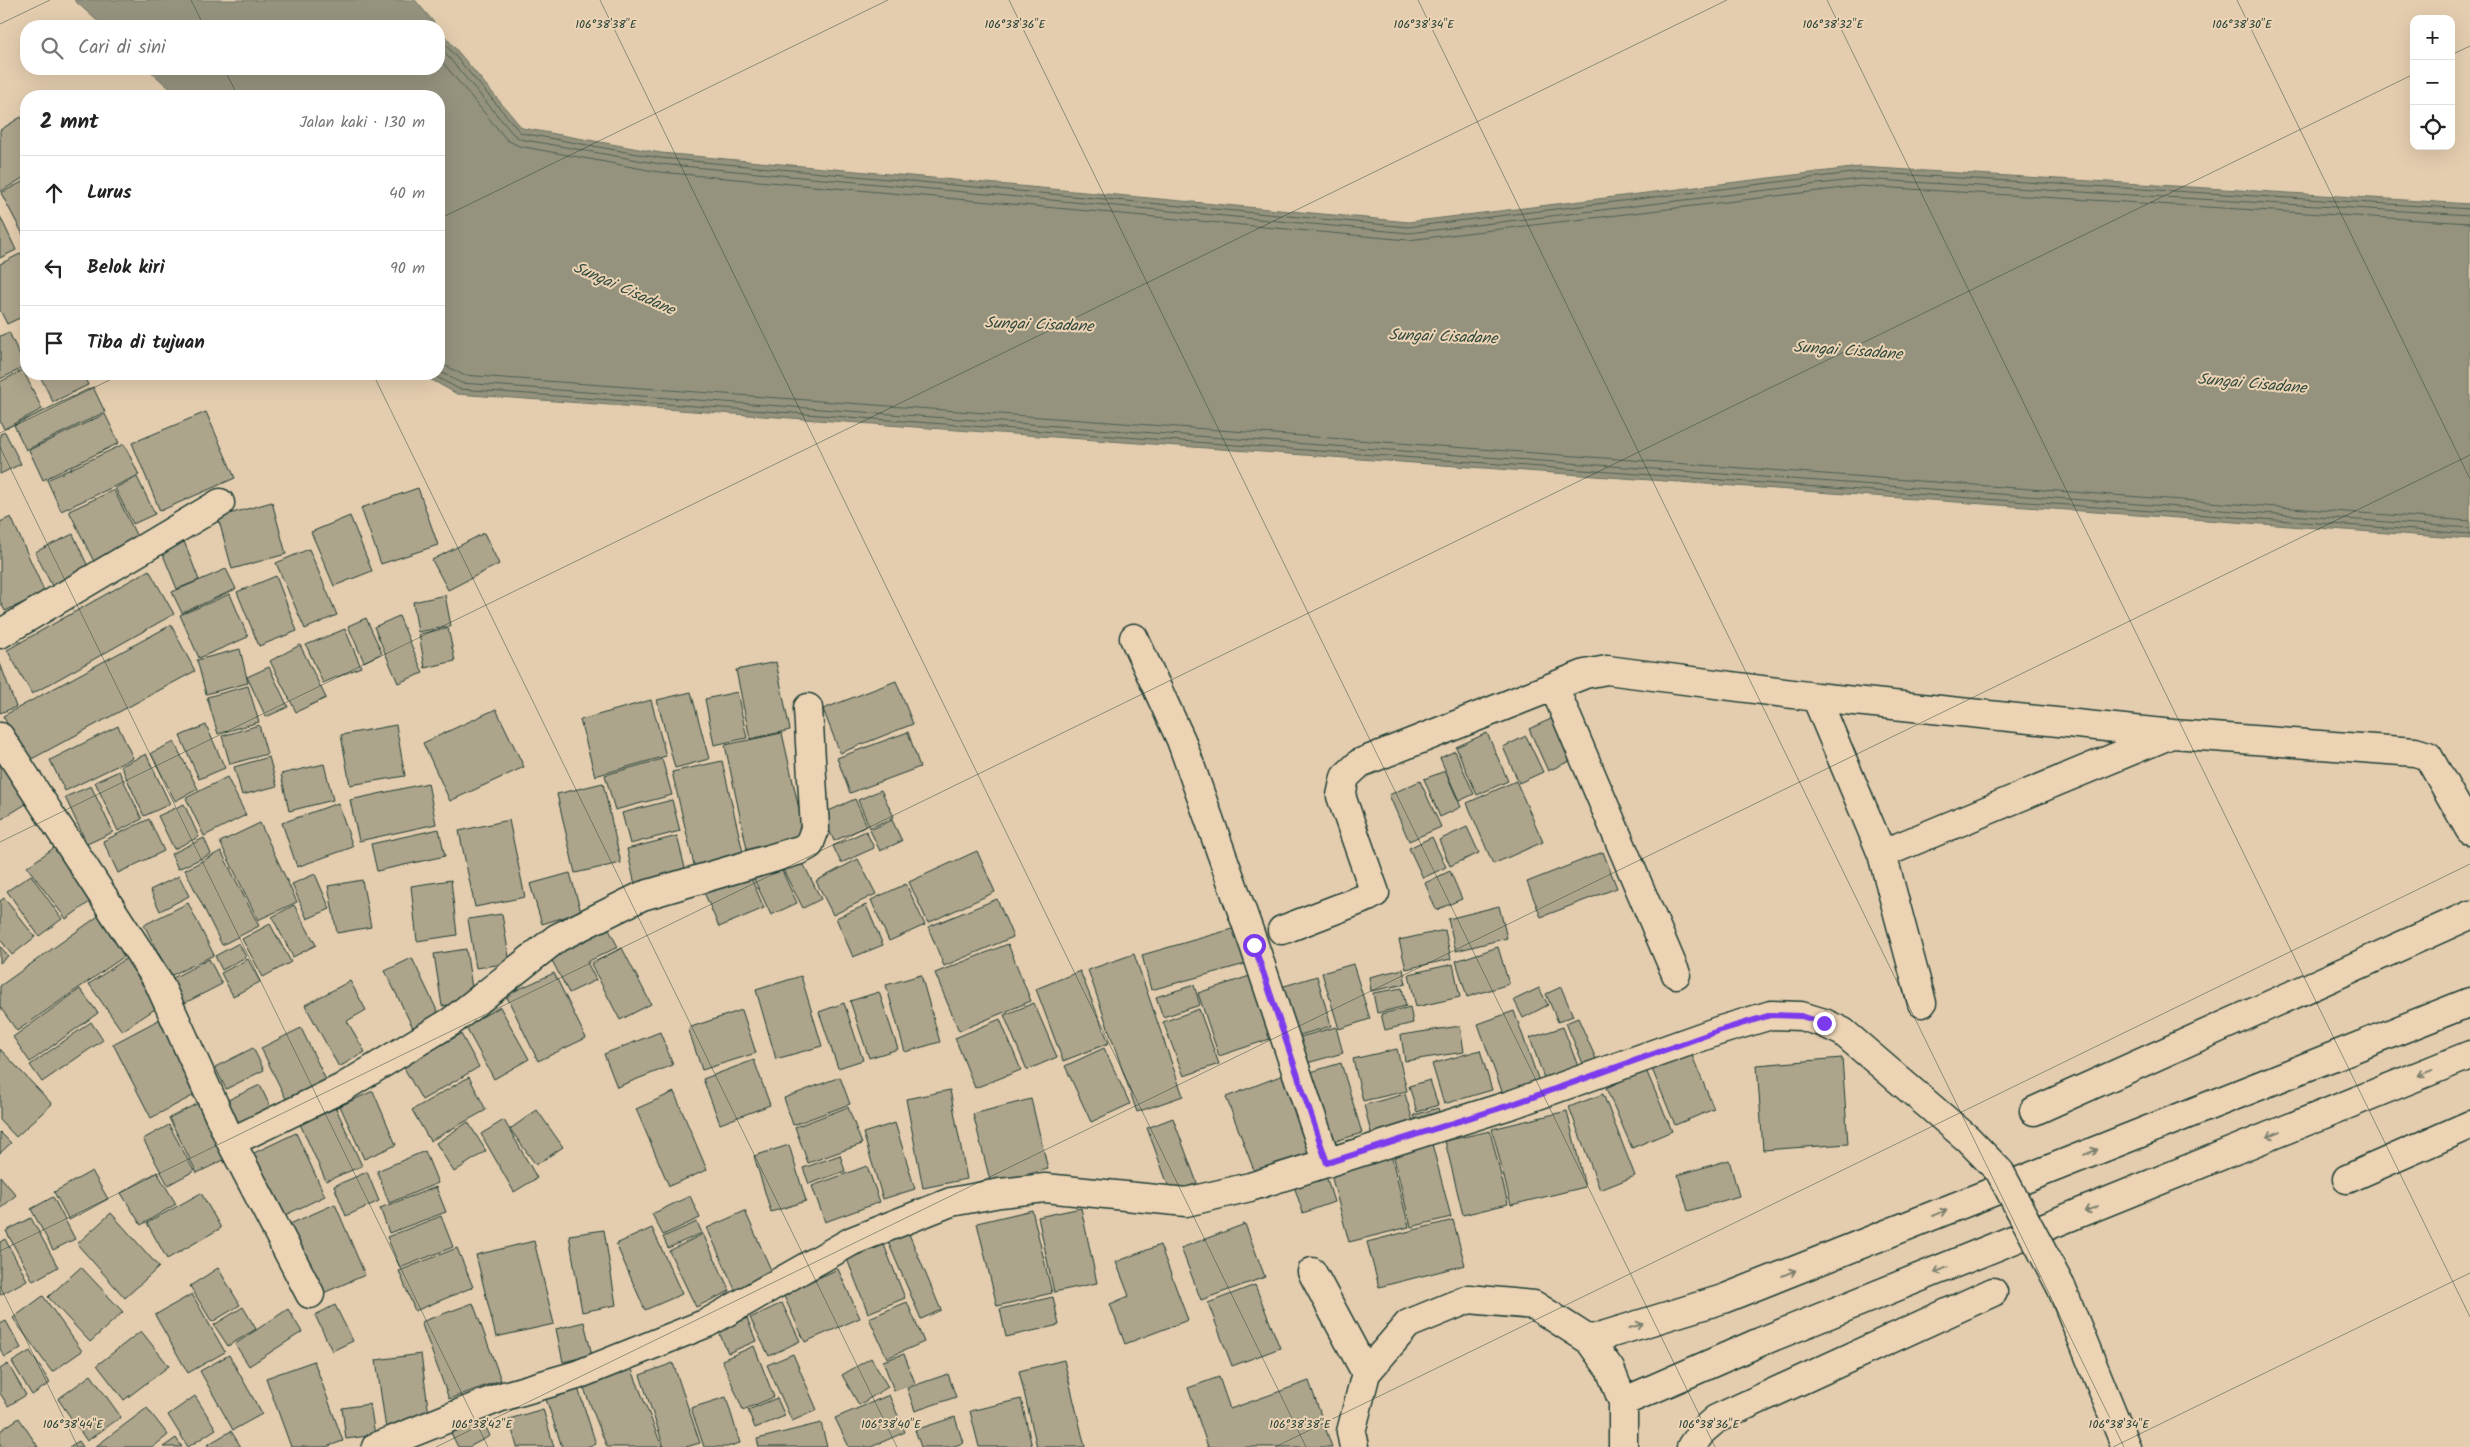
<!DOCTYPE html>
<html lang="id">
<meta charset="utf-8">
<style>
:root{--surface:#fff;--page:#f6f6f6;--text:#222;--muted:#767676;--line:#e0e0e0}
body{margin:0;font-family:Kalam,sans-serif;background:var(--page);color:var(--text)}
.controls{position:absolute;right:15px;top:15px;display:grid;overflow:hidden;border-radius:10px;box-shadow:0 5px 20px #0002}
.controls button{width:45px;height:45px;display:grid;place-items:center;padding:0;border:0;border-bottom:1px solid var(--line);background:var(--surface);color:var(--text);font:25px sans-serif}
.stop{position:absolute;width:15px;height:15px;margin:-11px;border:4px solid #7c3aed;border-radius:50%;background:#fff}
.stop.end{background:#7c3aed;border-color:#fff;box-shadow:0 1px 5px #0008}
.list{margin:0;padding:0;list-style:none}
h2{display:flex;justify-content:space-between;align-items:center;height:65px;margin:0;padding:0 20px;font-size:21px}
h2 small{font-size:16px;font-weight:400;color:var(--muted)}
.list li{display:grid;grid-template-columns:32px 1fr auto;gap:15px;align-items:center;box-sizing:border-box;height:75px;padding:0 20px;border-top:1px solid var(--line)}
.list b{display:block;font-size:19px;white-space:nowrap}
.list em{font-size:16px;font-style:normal;color:var(--muted)}
.icon{flex:none;width:28px;height:28px;fill:none;stroke:currentColor;stroke-width:2;stroke-linecap:round;stroke-linejoin:round}
.map{position:relative;flex:none;width:2470px;height:1447px;overflow:hidden}
.search{position:absolute;background:var(--surface);box-shadow:0 5px 20px #0002;left:20px;top:20px;width:425px;height:55px;display:flex;align-items:center;gap:12px;box-sizing:border-box;padding:0 18px;border-radius:20px;color:var(--muted);font-size:19px}
.panel{position:absolute;background:var(--surface);box-shadow:0 5px 20px #0002;left:20px;top:90px;width:425px;height:290px;border-radius:20px}
.map>svg:first-child{display:block}
</style>
<div class="map">
<svg width="2470" height="1447" viewBox="0 0 2470 1447">
<rect width="100%" height="100%" fill="#e4cdaf"/>
<filter id="ink" filterUnits="userSpaceOnUse"><feTurbulence type="fractalNoise" baseFrequency=".02" numOctaves="2"/><feDisplacementMap in="SourceGraphic" scale="10" xChannelSelector="R" yChannelSelector="G"/><feConvolveMatrix kernelMatrix="1 2 1 2 8 2 1 2 1" color-interpolation-filters="sRGB"/></filter>
<g filter="url(#ink)">
<path fill="#95937e" stroke="#667160" d="M74,0h341l22,26h-334z
M439,29l83,99 139,25 748,69 451,-55 610,37v335l-2013,-145 -36,-20h18v-278h-261l-30,-27h291z"/>
<g fill="none" stroke-linecap="round" stroke-linejoin="round">
<path stroke="#4e5f52" stroke-width="1" d="M439,37l82,96 139,25 748,69 452,-55 610,37
M439,46l74,88 7,5 140,25 749,69 451,-54 610,36
M439,58l68,82 12,6 140,26 749,68 452,-54 610,37
M439,362l24,13 2007,146
M439,371l22,12 2009,145
M431,374l28,15 2011,145"/>
</g>
<path fill="#ada48c" stroke="#1f3d34" d="M21,117l5,8v51l-26,16v-62z
M26,180v60l-25,-47z
M0,216l16,34 -16,8z
M24,252l2,5v58l-19,9 -7,-14v-46z
M26,327v17l-6,-14z
M9,332l16,35 -25,12v-43z
M23,370l19,39 -38,20 -4,-8v-39z
M39,374h44l5,11 -35,17z
M93,387l12,25 -79,38 -12,-25z
M206,412l29,66 -75,33 -28,-68z
M105,414l14,29 -76,37 -14,-30z
M5,432l16,32 -21,10v-40z
M124,444l15,31 -78,36 -14,-31z
M137,477l18,37 -22,10 -18,-36z
M418,488l20,57 -57,19 -20,-56z
M114,490l29,59 -45,21 -29,-59z
M272,502l14,52 -54,15 -14,-52z
M350,516l22,55 -38,15 -23,-54z
M11,517l34,76 -40,18 -5,-10v-79z
M484,533l15,31 -51,26 -16,-30z
M73,534l16,35 -37,17 -17,-34z
M182,536l17,44 -22,9 -18,-44z
M309,549l28,66 -32,14 -29,-66z
M226,569l10,20 -54,24 -10,-21z
M149,570l25,44 -142,80 -25,-44z
M276,576l21,55 -38,15 -22,-54z
M230,594l18,43 -49,21 -19,-43z
M445,595l6,31 -33,6 -5,-30z
M399,616l24,57 -25,10 -24,-56z
M366,618l16,35 -18,9 -16,-36z
M171,625l24,46 -167,90 -25,-45z
M448,628l7,33 -30,7 -6,-34z
M345,629l16,38 -38,16 -17,-38z
M300,645l26,53 -30,14 -26,-51z
M240,649l8,34 -42,11 -9,-34z
M776,662l14,68 -40,9 -14,-69z
M0,663l16,44 -16,6z
M269,667l19,40 -22,10 -19,-40z
M896,681l17,43 -73,29 -17,-44z
M248,686l11,36 -41,12 -11,-37z
M691,692l18,67 -34,9 -18,-68z
M737,692l10,46 -33,7 -9,-46z
M651,700l15,56 -71,20 -15,-56z
M496,709l28,58 -74,34 -27,-58z
M1553,718l19,42 -24,11 -19,-42z
M206,725l19,43 -26,11 -19,-43z
M259,725l8,29 -37,10 -8,-28z
M396,725l9,51 -55,9 -9,-50z
M118,726l15,32 -68,33 -15,-31z
M908,732l12,35 -70,26 -13,-35z
M782,733l24,107 -58,14 -23,-109z
M1487,733l21,48 -31,14 -21,-48z
M1526,736l17,36 -24,11 -16,-36z
M174,742l24,47 -23,12 -24,-48z
M1455,751l19,43 -15,7 -19,-43z
M146,754l24,50 -26,12 -23,-50z
M269,757l8,29 -35,9 -8,-28z
M662,759l10,36 -57,15 -10,-35z
M722,761l23,100 -49,12 -24,-101z
M324,764l9,36 -44,11 -8,-37z
M2,765l24,39 -26,16v-54z
M119,771l23,48 -24,12 -23,-49z
M1445,771l16,36 -21,10 -16,-38z
M227,777l19,38 -42,21 -18,-38z
M1420,781l21,46 -32,14 -20,-46z
M1516,781l27,61 -50,22 -26,-61z
M428,783l8,41 -77,17 -9,-41z
M603,783l18,80 -46,10 -18,-79z
M91,786l22,46 -26,12 -22,-47z
M881,790l13,27 -24,11 -12,-28z
M855,799l12,27 -33,15 -12,-27z
M672,800l8,31 -50,13 -8,-31z
M338,803l15,44 -56,20 -15,-44z
M184,804l15,33 -25,12 -16,-33z
M149,819l15,32 -46,22 -15,-32z
M509,820l16,77 -50,10 -16,-76z
M892,820l10,21 -22,10 -10,-21z
M260,823l37,79 -39,18 -38,-78z
M1467,827l12,26 -29,13 -11,-26z
M439,829l6,27 -68,15 -6,-27z
M866,831l8,17 -33,15 -8,-17z
M677,836l9,36 -51,13 -8,-36z
M1432,837l14,30 -23,11 -14,-30z
M204,838l7,16 -33,15 -7,-15z
M55,847l39,52 -28,20 -39,-52z
M221,851l38,75 -37,19 -37,-75z
M977,851l18,41 -67,31 -19,-41z
M1603,852l14,36 -76,29 -14,-35z
M858,859l18,35 -43,21 -17,-34z
M802,861l19,38 -18,9 -20,-38z
M778,862l19,41 -26,12 -19,-40z
M748,871l16,37 -45,19 -16,-37z
M1450,871l12,28 -26,11 -11,-27z
M570,873l11,39 -39,12 -12,-40z
M315,874l15,35 -23,10 -15,-35z
M31,875l31,44 -23,17 -32,-45z
M179,876l10,20 -29,15 -10,-21z
M362,880l9,47 -34,6 -9,-47z
M451,880l6,55 -40,6 -6,-55z
M906,884l19,41 -36,16 -18,-41z
M4,898l31,39 -23,18 -12,-16v-38z
M997,899l16,38 -69,29 -16,-39z
M188,903l26,52 -44,21 -26,-51z
M294,905l22,40 -23,12 -21,-40z
M866,905l17,40 -30,12 -17,-39z
M1499,906l8,32 -51,13 -8,-32z
M104,912l28,39 -115,80 -17,-24v-21z
M502,914l8,49 -34,5 -8,-49z
M604,920l14,27 -31,15 9,18 -27,13 -23,-44z
M270,924l21,38 -28,15 -21,-38z
M1246,925l10,36 -105,29 -9,-35z
M1445,930l6,29 -45,10 -7,-29z
M239,943l7,14 -24,13 -7,-14z
M1008,944l23,57 -72,30 -24,-58z
M0,946l8,10 -8,7z
M1498,947l11,37 -42,13 -11,-36z
M622,948l29,56 -31,16 -29,-56z
M466,949l8,52 -32,5 -8,-52z
M1134,954l49,142 -46,16 -49,-142z
M131,955l33,48 -42,28 -33,-47z
M412,958l29,61 -26,13 -30,-61z
M209,959l13,25 -39,20 -12,-25z
M248,959l12,23 -27,14 -12,-23z
M1353,964l17,55 -31,10 -17,-56z
M1453,964l7,33 -44,10 -7,-33z
M1403,969l3,15 -35,7 -2,-14z
M1080,971l29,72 -46,18 -27,-72z
M554,973l32,65 -48,23 -32,-66z
M1259,973l20,63 -60,20 -21,-63z
M921,975l19,67 -35,10 -19,-67z
M801,976l21,70 -46,13 -20,-69z
M1317,976l14,50 -38,11 -15,-49z
M350,981l16,29 -19,11 18,31 -26,15 -34,-62z
M1194,985l6,20 -37,12 -7,-20z
M1561,987l12,29 -15,6 -12,-28z
M1402,988l4,18 -29,7 -4,-20z
M1539,988l9,17 -25,13 -9,-18z
M80,989l18,24 -68,49 -17,-25z
M879,992l19,57 -29,9 -19,-57z
M844,1003l19,57 -25,8 -19,-56z
M1034,1003l23,54 -30,13 -23,-55z
M500,1007l29,52 -35,20 -29,-53z
M1410,1007l3,16 -28,7 -4,-16z
M1199,1009l20,55 -35,12 -21,-54z
M742,1010l14,43 -54,17 -14,-42z
M1514,1011l26,73 -36,13 -26,-73z
M164,1017l38,74 -51,27 -38,-74z
M1578,1018l19,43 -13,5 -18,-43z
M1000,1019l21,51 -46,18 -20,-50z
M91,1022l12,18 -61,42 -12,-17z
M1460,1026l4,26 -59,9 -4,-26z
M1336,1027l7,26 -43,12 -7,-26z
M1563,1027l16,42 -34,12 -15,-43z
M301,1028l25,52 -40,19 -25,-51z
M660,1032l13,33 -56,22 -13,-33z
M461,1034l18,33 -57,33 -19,-34z
M253,1048l11,22 -38,19 -11,-22z
M1104,1048l26,56 -39,18 -26,-56z
M0,1049l52,55 -36,33 -16,-17z
M1397,1049l10,42 -44,10 -10,-42z
M1480,1050l12,40 -48,14 -12,-40z
M1691,1053l23,56 -39,16 -23,-56z
M1842,1058l6,86 -85,6 -6,-85z
M754,1060l16,45 -50,19 -17,-45z
M1341,1063l21,70 -36,11 -22,-70z
M1646,1070l26,61 -40,17 -26,-60z
M1283,1075l32,84 -57,22 -32,-84z
M469,1077l17,33 -56,31 -18,-31z
M840,1077l10,27 -57,21 -9,-27z
M1430,1080l8,25 -21,7 -8,-26z
M260,1085l14,30 -34,16 -14,-30z
M950,1090l17,89 -44,9 -17,-89z
M373,1091l23,54 -32,14 -24,-53z
M674,1092l33,78 -38,16 -33,-77z
M1405,1094l11,37 -42,13 -10,-39z
M1603,1094l32,82 -35,14 -31,-83z
M206,1099l28,56 -37,18 -28,-55z
M1031,1099l17,70 -57,15 -18,-70z
M848,1107l14,37 -54,19 -13,-36z
M336,1108l26,58 -36,15 -26,-57z
M1438,1108l5,16 -24,8 -5,-17z
M537,1110l26,37 -27,18 -26,-36z
M1567,1111l18,76 -74,18 -19,-76z
M1173,1118l24,65 -26,10 -24,-65z
M504,1120l33,58 -23,14 -33,-58z
M468,1122l18,29 -32,21 -18,-29z
M895,1123l20,66 -32,10 -20,-66z
M169,1125l25,46 -26,14 -25,-46z
M1490,1131l18,73 -45,11 -18,-74z
M0,1132l11,11 -11,10z
M296,1133l29,63 -42,20 -29,-63z
M1432,1144l19,73 -40,10 -18,-73z
M789,1145l17,56 -35,11 -17,-56z
M425,1151l13,32 -49,20 -12,-32z
M840,1155l5,16 -36,13 -6,-16z
M1391,1155l18,72 -60,15 -19,-71z
M1729,1160l10,36 -51,15 -10,-36z
M867,1166l13,36 -55,20 -13,-36z
M92,1171l16,28 -39,21 -15,-28z
M157,1172l19,32 -35,21 -20,-32z
M367,1172l12,29 -33,15 -12,-30z
M0,1176l16,19 -16,14z
M1326,1176l8,26 -31,11 -9,-27z
M436,1187l10,25 -57,21 -9,-25z
M201,1193l20,35 -54,31 -20,-36z
M690,1196l10,22 -37,17 -11,-21z
M53,1197l22,42 -22,11 -22,-41z
M335,1204l30,71 -44,19 -31,-70z
M1081,1208l16,75 -43,9 -16,-75z
M1032,1210l20,83 -55,13 -20,-83z
M745,1211l30,68 -37,17 -31,-68z
M111,1213l48,54 -34,31 -48,-54z
M441,1216l12,31 -53,21 -13,-31z
M31,1218l27,49 -25,14 -27,-50z
M1453,1220l12,45 -86,22 -12,-45z
M697,1222l5,11 -34,15 -5,-11z
M1245,1224l20,53 -64,23 -20,-52z
M652,1228l30,66 -37,16 -29,-66z
M604,1230l12,75 -34,7 -13,-77z
M703,1234l27,57 -34,16 -27,-56z
M909,1234l32,76 -20,9 -33,-77z
M5,1239l22,41 -27,15v-53z
M534,1241l20,83 -58,13 -20,-82z
M884,1245l21,53 -37,15 -21,-54z
M1160,1245l28,75 -63,24 -15,-40 19,-8 -13,-34z
M457,1248l16,39 -58,24 -16,-40z
M81,1267l42,45 -33,30 -42,-45z
M218,1268l22,37 -28,17 -22,-36z
M838,1269l22,49 -55,24 -22,-48z
M1255,1285l25,63 -48,18 -24,-63z
M192,1294l33,58 -37,21 -33,-58z
M43,1296l39,55 -30,21 -39,-54z
M1053,1297l6,28 -53,12 -6,-28z
M907,1302l17,40 -37,16 -18,-40z
M473,1303l28,77 -52,19 -28,-77z
M782,1303l18,38 -31,15 -19,-38z
M335,1305l18,36 -21,10 -17,-36z
M243,1307l13,22 -28,17 -14,-21z
M288,1309l14,23 -53,34 -14,-22z
M747,1318l9,23 -28,12 -10,-23z
M6,1321l15,27 -16,9 -5,-8v-25z
M584,1322l8,33 -29,7 -7,-33z
M141,1331l28,35 -45,34 -27,-35z
M754,1346l20,51 -31,13 -21,-50z
M30,1351l20,32 -18,12 -20,-33z
M421,1354l9,69 -44,6 -10,-69z
M793,1354l24,56 -25,11 -25,-56z
M904,1354l11,29 -21,8 -11,-30z
M229,1355l33,59 -29,16 -33,-59z
M871,1358l17,29 -29,18 -17,-30z
M1064,1360l21,87h-48l-18,-76z
M314,1361l29,80 -17,6h-35l-25,-69z
M629,1362l33,85h-55l-26,-66z
M673,1363l27,80 -14,4h-22l-24,-72z
M8,1364l18,31 -18,11 -8,-13v-24z
M948,1374l8,23 -41,14 -8,-23z
M91,1375l30,42 -34,24 -29,-42z
M1219,1377l11,32 79,-28 23,66h-124l-20,-59z
M577,1385l19,59 -10,3h-24l-17,-51z
M889,1395l16,37 -34,15h-22l-14,-29z
M195,1396l21,33 -28,18 -20,-32z
M726,1397l14,46 -13,4h-23l-13,-39z
M777,1398l8,18 -30,12 -7,-18z
M1021,1399l11,48h-53l-9,-36z
M370,1404l5,31 -29,4 -4,-31z
M147,1408l21,27 -15,12h-58z
M543,1409l11,38h-37l-8,-28z
M955,1417l8,26 -12,4h-30l-6,-17z
M19,1418l19,29h-38v-16z
M482,1419l8,17 -21,11h-11l-7,-14z
M821,1423l6,24h-68l-2,-8z
M231,1431l10,16h-32l-2,-2z
M176,1438l6,9h-19z
M79,1441l4,6h-14z"/>
<g fill="none" stroke-linecap="round" stroke-linejoin="round">
<g stroke="#1f3d34" stroke-width="31">
<path id="street" d="M0,634l220,-131
M1134,638l47,102 73,205 73,218
M1554,687l122,287
M1816,697l66,157 40,149
M0,737l158,244 73,161 79,152
M1882,854l287,-119
M1282,930l86,-33 7,-4 -34,-97 4,-19 15,-14 225,-89 22,-4 209,27 357,37 242,18 13,4 42,74
M2034,1111l436,-196
M231,1142l111,-54 110,-67 105,-83 85,-42 158,-46 9,-5 6,-16 -7,-121
M2347,1179l123,-54
M1312,1272l54,101
M2061,1287l65,160
M1589,1340l134,-41 747,-297
M1623,1402l137,-60 710,-287
M376,1447l125,-50 76,-22 130,-52 145,-82 99,-39 49,-9 45,-5 141,14 64,-15 263,-83 205,-73 53,-16 30,1 23,7 19,9 125,107 32,33
M1354,1447l-3,-15 15,-59 42,-49 61,-25 65,6 55,35 21,29 13,33v45
M1691,1447l11,-16 14,-12 277,-127"/>
</g>
<use href="#street" stroke="#ecd3b4" stroke-width="28"/>
<g stroke="#1f3d34" stroke-width="31" stroke-linecap="butt">
<path id="street-bridge" d="M2000,1172l61,115"/>
</g>
<use href="#street-bridge" stroke="#ecd3b4" stroke-width="28"/>
</g>
<defs><path id="oneway-shaft" d="M-6 0H5M1.5-3L5.5 0L1.5 3" fill="none" stroke-width="1.6" stroke-linecap="round" stroke-linejoin="round" transform="scale(1.25)"/></defs>
<g stroke="#7b806e">
<use href="#oneway-shaft" transform="translate(2425 1073) rotate(158)"/>
<use href="#oneway-shaft" transform="translate(2274 1134) rotate(158)"/>
<use href="#oneway-shaft" transform="translate(2091 1152) rotate(-22)"/>
<use href="#oneway-shaft" transform="translate(2091 1209) rotate(158)"/>
<use href="#oneway-shaft" transform="translate(1940 1213) rotate(-22)"/>
<use href="#oneway-shaft" transform="translate(1941 1270) rotate(158)"/>
<use href="#oneway-shaft" transform="translate(1789 1273) rotate(-22)"/>
<use href="#oneway-shaft" transform="translate(1636 1326) rotate(-17)"/>
</g>
</g>
<g fill="none" stroke-linecap="round" stroke-linejoin="round" filter="url(#ink)">
<path stroke="#7c3aed" stroke-width="6" d="M1254,945l73,218 186,-59 205,-73 53,-16 30,1 23,7"/>
</g>
<path fill="none" stroke="#1f3d34" stroke-width="1" stroke-opacity="0.45" d="M191,0l13,26M600,0l706,1447M1009,0l706,1447M1418,0l706,1447M1827,0l643,1317M2237,0l233,479M0,24l50,-24M2451,55l19,-9M224,69l14,27M439,219l449,-219M373,374l524,1073M0,433l122,-59M0,447l488,1000M0,842l1727,-842M0,1251l2414,-1177M0,1286l78,161M436,1447l2034,-992M1275,1447l1195,-583M2113,1447l357,-174"/>
<g text-anchor="middle" dominant-baseline="central" stroke-width="4" stroke-linejoin="round" paint-order="stroke">
<g font-size="16" font-style="italic" fill="#314a3f" stroke="#ecd3b4">
<text transform="translate(624 289) rotate(24)">Sungai Cisadane</text>
<text transform="translate(1039 325) rotate(2)">Sungai Cisadane</text>
<text transform="translate(1443 337) rotate(2)">Sungai Cisadane</text>
<text transform="translate(1848 351) rotate(4)">Sungai Cisadane</text>
<text transform="translate(2252 384) rotate(5)">Sungai Cisadane</text>
</g>
</g>
<g font-size="12" text-anchor="middle" fill="#1f3d34" stroke="#ecd3b4" stroke-width="4" stroke-linejoin="round" paint-order="stroke">
<text x="606" y="28">106°38'38"E</text>
<text x="1424" y="28">106°38'34"E</text>
<text x="1833" y="28">106°38'32"E</text>
<text x="1015" y="28">106°38'36"E</text>
<text x="2242" y="28">106°38'30"E</text>
<text x="73" y="1428">106°38'44"E</text>
<text x="482" y="1428">106°38'42"E</text>
<text x="891" y="1428">106°38'40"E</text>
<text x="1300" y="1428">106°38'38"E</text>
<text x="1709" y="1428">106°38'36"E</text>
<text x="2119" y="1428">106°38'34"E</text>
</g>
</svg>
<div class="controls">
<button>+</button>
<button>−</button>
<button><svg class="icon" aria-label="locate" viewBox="0 0 24 24"><circle cx="12" cy="12" r="6"/><path d="M12 2v4M12 18v4M2 12h4M18 12h4"/></svg></button>
</div>
<div class="stop" style="left:1254px;top:945px"></div>
<div class="stop end" style="left:1824px;top:1023px"></div>
<div class="search"><svg class="icon" aria-label="search" viewBox="0 0 24 24"><circle cx="10" cy="10" r="6"/><path d="M15 15l6 6"/></svg>Cari di sini</div>
<section class="panel">
<h2>2 mnt<small>Jalan kaki · 130 m</small></h2>
<ul class="list">
<li><svg class="icon" aria-label="ahead" viewBox="0 0 24 24"><path d="M12 20V5M6 11l6-6 6 6"/></svg><div><b>Lurus</b></div><em>40 m</em></li>
<li><svg class="icon" aria-label="left" viewBox="0 0 24 24"><path d="M17 20v-9H6M10 6l-5 5 5 5"/></svg><div><b>Belok kiri</b></div><em>90 m</em></li>
<li><svg class="icon" aria-label="arrive" viewBox="0 0 24 24"><path d="M6 21V4h12l-3 4 3 4H6"/></svg><div><b>Tiba di tujuan</b></div></li>
</ul>
</section>
</div>
